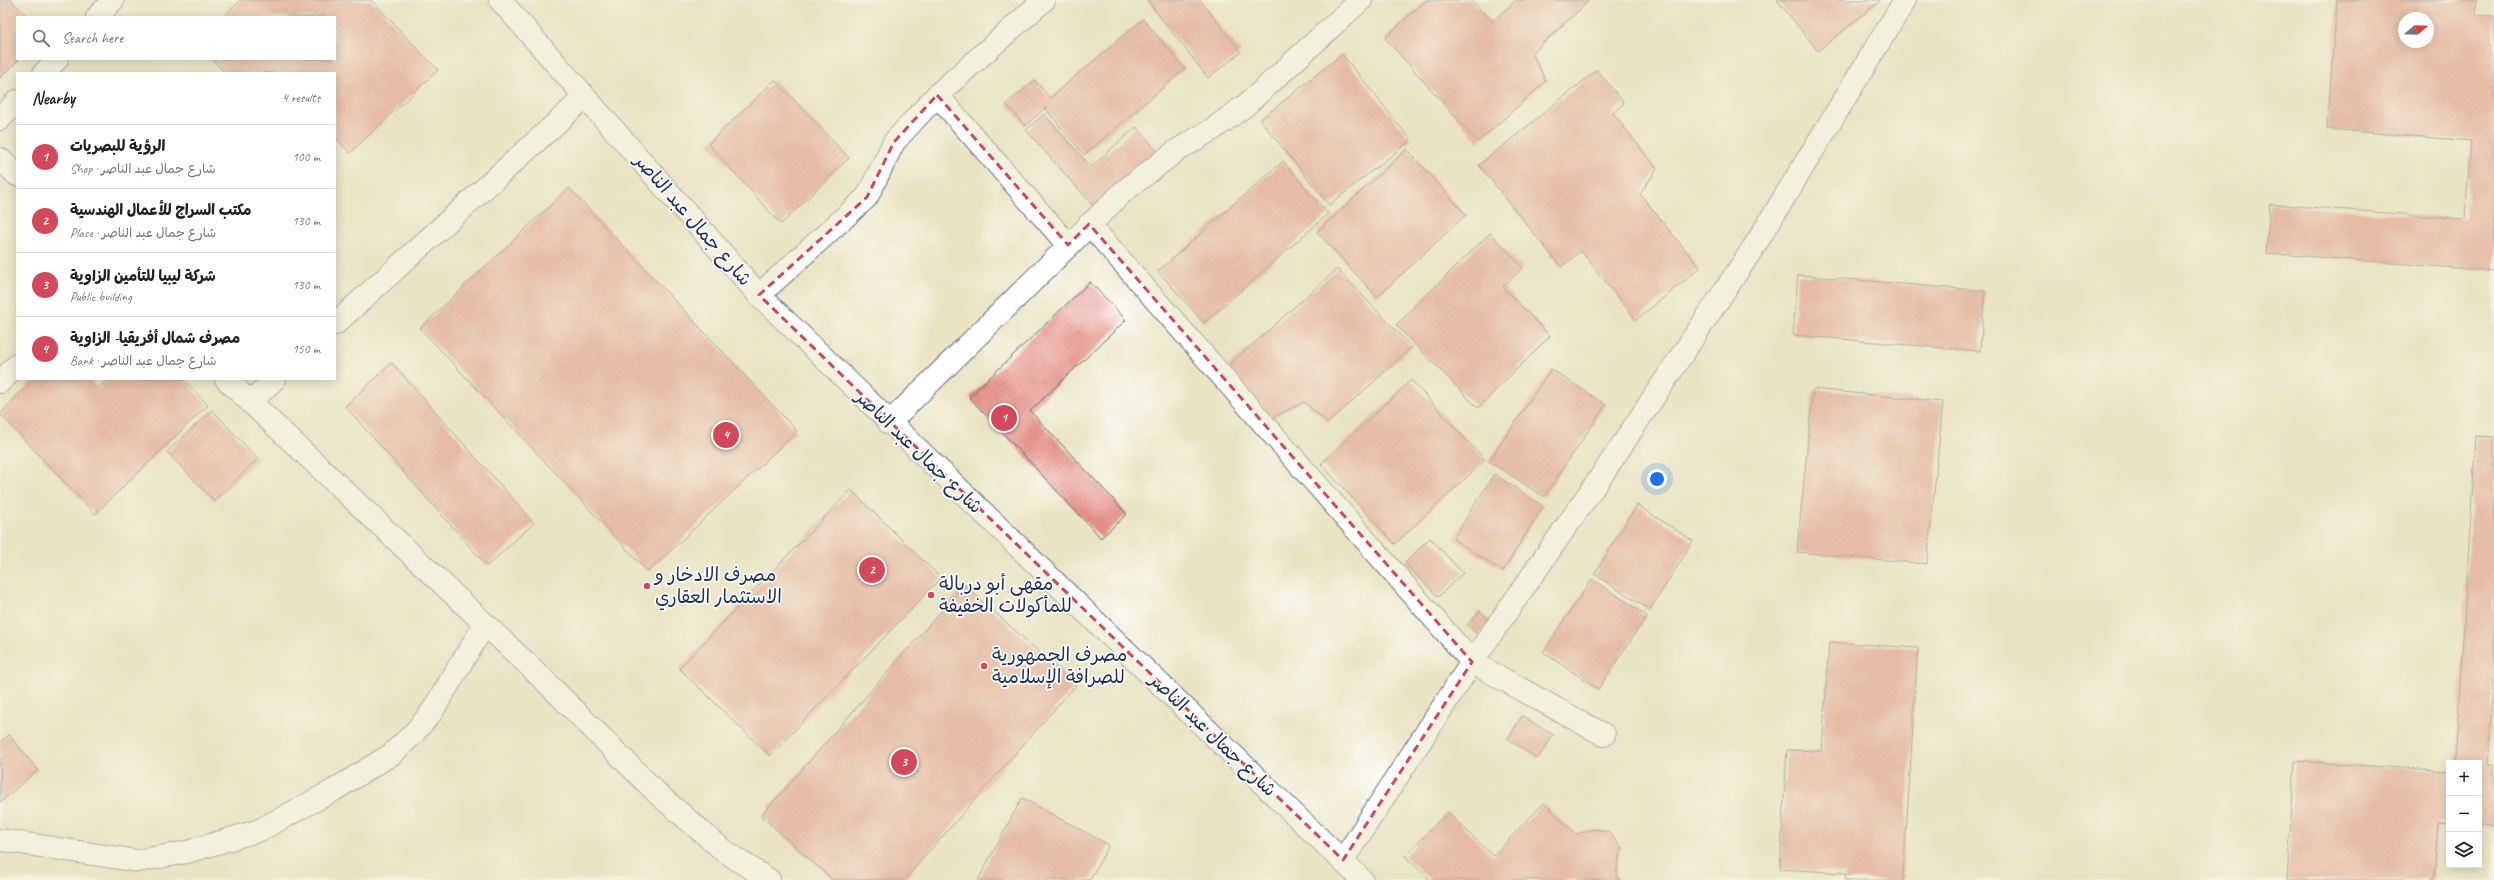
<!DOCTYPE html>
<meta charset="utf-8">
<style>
:root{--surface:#fff;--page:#f2f2f2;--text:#202124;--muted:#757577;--line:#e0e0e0;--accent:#d1495b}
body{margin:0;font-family:Caveat,"Playpen Sans Arabic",sans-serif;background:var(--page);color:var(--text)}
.controls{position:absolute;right:12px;bottom:12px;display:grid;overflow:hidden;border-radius:0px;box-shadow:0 2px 10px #0003}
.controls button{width:36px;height:36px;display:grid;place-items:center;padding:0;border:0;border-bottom:1px solid var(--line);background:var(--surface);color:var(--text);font:20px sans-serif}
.compass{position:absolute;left:2398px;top:12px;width:36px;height:36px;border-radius:50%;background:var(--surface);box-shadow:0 2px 10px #0003;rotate:71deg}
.you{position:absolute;left:1657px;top:479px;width:14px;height:14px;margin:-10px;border:3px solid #fff;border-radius:50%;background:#1a73e8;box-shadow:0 0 0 6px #1a73e833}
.badge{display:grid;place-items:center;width:26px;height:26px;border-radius:50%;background:var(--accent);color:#fff;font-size:13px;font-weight:700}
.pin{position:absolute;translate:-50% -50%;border:2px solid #fff;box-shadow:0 1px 4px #0006}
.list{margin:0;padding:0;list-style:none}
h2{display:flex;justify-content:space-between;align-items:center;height:52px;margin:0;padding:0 16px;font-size:17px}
h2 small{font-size:13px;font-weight:400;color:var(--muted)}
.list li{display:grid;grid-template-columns:26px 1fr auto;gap:12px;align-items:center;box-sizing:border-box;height:64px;padding:0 16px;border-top:1px solid var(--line)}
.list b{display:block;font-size:15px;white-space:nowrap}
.list p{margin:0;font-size:13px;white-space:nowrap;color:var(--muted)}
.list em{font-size:13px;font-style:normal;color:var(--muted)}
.icon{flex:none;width:22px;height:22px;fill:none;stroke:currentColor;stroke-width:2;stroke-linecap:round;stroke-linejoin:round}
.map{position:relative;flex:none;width:2494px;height:880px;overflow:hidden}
.search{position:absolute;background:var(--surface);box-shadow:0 2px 10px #0003;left:16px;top:16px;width:320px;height:44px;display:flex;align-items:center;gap:10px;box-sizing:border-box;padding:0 14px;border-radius:0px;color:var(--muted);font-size:15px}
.panel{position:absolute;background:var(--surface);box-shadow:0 2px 10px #0003;left:16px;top:72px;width:320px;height:308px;border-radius:0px}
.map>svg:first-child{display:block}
</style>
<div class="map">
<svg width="2494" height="880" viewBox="0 0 2494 880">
<defs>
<pattern id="building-hatch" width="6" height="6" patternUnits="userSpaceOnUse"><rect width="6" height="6" fill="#e99186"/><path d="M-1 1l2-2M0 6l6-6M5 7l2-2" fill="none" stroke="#bc7771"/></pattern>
</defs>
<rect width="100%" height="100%" fill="#fff"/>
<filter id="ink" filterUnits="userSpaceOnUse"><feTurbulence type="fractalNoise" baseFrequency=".025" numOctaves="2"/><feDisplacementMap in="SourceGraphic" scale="8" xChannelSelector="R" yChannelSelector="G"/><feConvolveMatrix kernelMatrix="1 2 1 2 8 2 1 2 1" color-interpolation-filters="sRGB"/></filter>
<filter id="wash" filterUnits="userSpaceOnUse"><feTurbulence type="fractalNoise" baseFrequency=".012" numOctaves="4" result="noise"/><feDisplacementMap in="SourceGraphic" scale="16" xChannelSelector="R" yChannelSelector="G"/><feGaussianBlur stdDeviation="0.9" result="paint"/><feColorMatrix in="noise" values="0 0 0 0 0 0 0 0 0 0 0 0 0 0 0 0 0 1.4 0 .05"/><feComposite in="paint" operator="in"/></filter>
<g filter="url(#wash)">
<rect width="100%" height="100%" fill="#eae4c3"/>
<g id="blocks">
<path fill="url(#building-hatch)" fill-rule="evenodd" d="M0,0h11l17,17h-11v42h2l-19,19z
M241,0h130l67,70 -88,83 -15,-16v-64h-110l-13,-14h123v-42h-112z
M1147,0h53l41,52 -33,26z
M1426,0h45l21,22 24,-22h74l-58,53 14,28 -68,61 -93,-104z
M1777,0h102l1,1 -62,50z
M2337,0h140l-1,15 18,1v255l-228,-18 4,-49 195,15 6,-78 -144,-12zM2404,18h24v24h-24z
M1143,19l42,50 -101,86 -39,-47 -20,18 -19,-22 29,-24 15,18z
M1342,54l69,86 -82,65 -69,-85z
M1597,70l27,33 -11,10 44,56 -17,25 60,74 -64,52 -55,-69 -20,16 -82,-102z
M775,80l74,78 -68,66 -73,-80z
M1044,114l47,53 45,-40 23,26 -63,56 -70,-79z
M1407,149l59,66 -89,82 -60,-65z
M1283,161l45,53 -124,109 -46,-52z
M569,188l228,243 -149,141 -228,-244z
M1490,233l33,35 -20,19 47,49 -72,72 -82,-83z
M1337,269l75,78 -84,76 -24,-21 -32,16 -45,-51z
M1798,275l187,16 -5,60 -187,-16z
M1090,282l36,38 -96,91 97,103 -26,24 -132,-141z
M392,363l142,160 -47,43 -142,-160z
M1551,369l55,36 -62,92 -55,-36z
M34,379h54l9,10 11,-10h75l25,26 -113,109 -95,-100z
M1411,380l74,80 -90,84 -74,-80z
M1813,389l130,13 -16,162 -130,-12z
M212,410l46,49 -44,42 -47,-49z
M2476,436l18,1v229l-6,98h6v62l-15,-1v-62h-24z
M1494,474l49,32 -40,65 -50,-32z
M851,490l90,88 -171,178 -91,-88z
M1637,505l56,36 -43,69 -56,-36z
M1430,538l33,35 -25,24 -33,-34z
M1592,579l55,37 -49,73 -55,-37z
M964,585l112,100 -172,195h-71l-72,-64z
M1480,611l11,11 -12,14 -12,-11z
M1829,642l89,6 -15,232h-58l1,-7 -66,-4 7,-119 35,1z
M1522,716l31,19 -15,24 -30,-20z
M9,735l29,35 -38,32v-60z
M2295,761l154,10v52l-11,-1 -4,58h-147z
M1022,798l87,47 -19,35h-112z
M1544,803l32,31 19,-5 14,3 12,15 -5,29 5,4h-191l-25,-24 42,-44 46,44z"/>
</g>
</g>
<g filter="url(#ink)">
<use href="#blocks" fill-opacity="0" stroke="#636e81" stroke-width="1"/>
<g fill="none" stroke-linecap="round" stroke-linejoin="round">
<g stroke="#636e81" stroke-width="24">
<path id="minor" d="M97,17l16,-17
M44,73l13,-14
M937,95l131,150
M0,119l17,-18
M0,159l17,16
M1089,224l383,438 132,73
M759,295l108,-98 27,-55 43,-47 107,-95
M335,324l250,-227
M226,379l316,299 117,117 65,56 45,29
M0,382l17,-17
M250,402l25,-23
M889,423l234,-231 53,-41 37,-22 33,-24 115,-105
M1,840l137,21 49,-9 73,-22 74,-40 58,-36 22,-21 17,-20 54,-89
M1343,860l129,-198 132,-190 153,-230 148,-242"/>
</g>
<g stroke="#636e81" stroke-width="24">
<path id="major" d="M500,0l259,295 603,585"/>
</g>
<use href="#minor" stroke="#fff" stroke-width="22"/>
<use href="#major" stroke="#fff" stroke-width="22"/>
</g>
</g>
<path d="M0 0H2494V880H0ZM937,95l131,150 21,-21 383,438 -129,198 -584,-565 108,-98 27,-55z" fill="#eae4c3" fill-opacity=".55" fill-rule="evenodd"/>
<path fill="none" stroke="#d1495b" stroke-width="3" stroke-dasharray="8 5" stroke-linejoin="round" d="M937,95l131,150 21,-21 383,438 -129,198 -584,-565 108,-98 27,-55z"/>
<g fill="#d1495b" stroke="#fff" stroke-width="1.5">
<circle cx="647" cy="586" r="4"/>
<circle cx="931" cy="595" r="4"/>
<circle cx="984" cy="666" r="4"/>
</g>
<g text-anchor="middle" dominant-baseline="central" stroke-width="3.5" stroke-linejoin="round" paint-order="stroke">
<g font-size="19" fill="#1b2f5e" stroke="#fff">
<text transform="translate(693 220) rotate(49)">شارع جمال عبد الناصر</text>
<text transform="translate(919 452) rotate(44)">شارع جمال عبد الناصر</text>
<text transform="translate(1213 735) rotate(44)">شارع جمال عبد الناصر</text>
</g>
<g font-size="19" fill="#1b2f5e" stroke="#fff" text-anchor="start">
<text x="655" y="575">مصرف الادخار و<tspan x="655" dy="22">الاستثمار العقاري</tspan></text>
<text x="939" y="584">مقهى أبو دربالة<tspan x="939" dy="22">للمأكولات الخفيفة</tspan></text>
<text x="992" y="655">مصرف الجمهورية<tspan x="992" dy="22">للصرافة الإسلامية</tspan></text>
</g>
</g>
</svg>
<div class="controls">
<button>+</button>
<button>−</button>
<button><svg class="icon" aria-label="layers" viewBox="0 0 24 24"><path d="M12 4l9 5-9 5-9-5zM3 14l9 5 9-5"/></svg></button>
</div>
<svg class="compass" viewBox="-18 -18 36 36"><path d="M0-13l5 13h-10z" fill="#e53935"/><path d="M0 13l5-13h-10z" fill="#757577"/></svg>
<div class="you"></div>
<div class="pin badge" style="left:1004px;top:418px">1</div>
<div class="pin badge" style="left:872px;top:570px">2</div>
<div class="pin badge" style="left:904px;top:762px">3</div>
<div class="pin badge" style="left:726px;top:435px">4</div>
<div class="search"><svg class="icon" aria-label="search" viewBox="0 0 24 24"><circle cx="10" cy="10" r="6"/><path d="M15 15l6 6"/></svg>Search here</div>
<section class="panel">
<h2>Nearby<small>4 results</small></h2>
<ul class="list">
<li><span class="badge">1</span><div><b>الرؤية للبصريات</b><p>Shop · شارع جمال عبد الناصر</p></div><em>100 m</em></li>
<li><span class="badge">2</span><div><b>مكتب السراج للأعمال الهندسية</b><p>Place · شارع جمال عبد الناصر</p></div><em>130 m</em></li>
<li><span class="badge">3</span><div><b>شركة ليبيا للتأمين الزاوية</b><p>Public building</p></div><em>130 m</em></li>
<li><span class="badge">4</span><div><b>مصرف شمال أفريقيا- الزاوية</b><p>Bank · شارع جمال عبد الناصر</p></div><em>150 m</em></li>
</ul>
</section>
</div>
